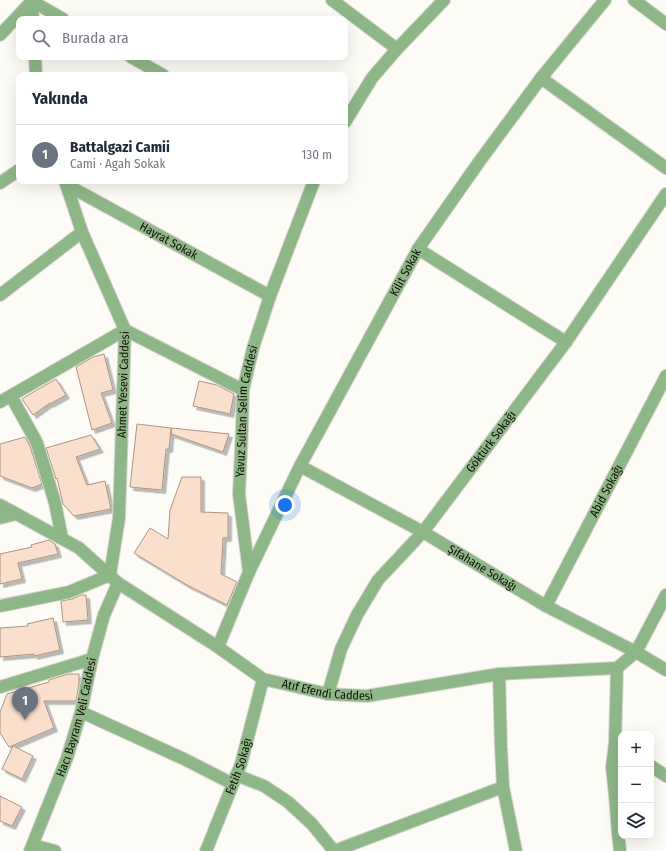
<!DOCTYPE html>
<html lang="tr">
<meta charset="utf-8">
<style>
:root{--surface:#fff;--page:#f6f6f7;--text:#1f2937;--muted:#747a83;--line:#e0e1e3;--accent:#408094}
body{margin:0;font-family:"Fira Sans Condensed",sans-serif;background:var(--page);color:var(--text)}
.controls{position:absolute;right:12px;bottom:12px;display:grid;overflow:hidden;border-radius:8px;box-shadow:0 4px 16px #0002}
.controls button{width:36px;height:36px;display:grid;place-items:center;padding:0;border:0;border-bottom:1px solid var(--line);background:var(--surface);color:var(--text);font:20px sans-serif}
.you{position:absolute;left:285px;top:505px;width:14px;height:14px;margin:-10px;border:3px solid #fff;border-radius:50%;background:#1a73e8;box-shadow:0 0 0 6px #1a73e833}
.badge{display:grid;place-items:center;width:26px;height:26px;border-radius:50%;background:var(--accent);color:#fff;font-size:13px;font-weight:700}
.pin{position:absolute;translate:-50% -33px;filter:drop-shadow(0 1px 2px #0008)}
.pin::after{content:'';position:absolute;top:21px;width:14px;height:12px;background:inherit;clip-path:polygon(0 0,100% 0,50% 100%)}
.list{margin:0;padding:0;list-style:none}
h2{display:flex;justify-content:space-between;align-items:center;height:52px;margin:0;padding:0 16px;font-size:17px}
h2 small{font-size:13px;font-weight:400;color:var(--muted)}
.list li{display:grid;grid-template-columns:26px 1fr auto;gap:12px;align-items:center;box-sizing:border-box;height:60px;padding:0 16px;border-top:1px solid var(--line)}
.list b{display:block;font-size:15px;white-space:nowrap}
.list p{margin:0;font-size:13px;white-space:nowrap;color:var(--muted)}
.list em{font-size:13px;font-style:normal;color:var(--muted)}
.icon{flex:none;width:22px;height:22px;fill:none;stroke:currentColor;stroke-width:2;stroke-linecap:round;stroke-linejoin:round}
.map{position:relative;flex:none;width:666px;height:851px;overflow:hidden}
.search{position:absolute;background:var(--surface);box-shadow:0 4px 16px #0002;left:16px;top:16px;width:332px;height:44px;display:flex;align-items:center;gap:10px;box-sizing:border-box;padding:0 14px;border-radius:8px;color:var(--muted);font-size:15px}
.panel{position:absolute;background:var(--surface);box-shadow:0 4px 16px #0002;left:16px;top:72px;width:332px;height:112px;border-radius:8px}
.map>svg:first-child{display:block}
</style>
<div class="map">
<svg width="666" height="851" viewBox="0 0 666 851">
<defs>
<filter id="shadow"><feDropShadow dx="3.5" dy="3.5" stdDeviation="0" flood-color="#0004"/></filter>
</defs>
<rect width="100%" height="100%" fill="#fdfbf5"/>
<path fill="#f9dfcc" stroke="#ad9482" filter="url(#shadow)" d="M104,354l9,36 -12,3 11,30 -20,7 -16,-63 17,-10z
M56,379l10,16 -16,9v-1l-17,12 -11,-16 13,-8z
M199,381l18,4 17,9 -4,20 -37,-8z
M137,424l34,4 -2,21h-3l-4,41 -32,-3z
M172,428l57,6 -6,18 -52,-18z
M91,435l9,14 -24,8 11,28 18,-4 6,28 -37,7 -11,-12 -6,-26 -1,1 -10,-31z
M25,437l5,9 12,38 -10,4 -32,-12v-32z
M182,477h19v35l27,1v25h-5l-2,36 16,8 -10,23 -40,-20 -53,-32 16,-25 18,11 2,-29z
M49,540l6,4 3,10 -40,9 4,16 -22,5v-30l32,-7 -1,-2z
M81,595h5l2,25 -25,2 -2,-21 11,-2z
M53,618l7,32 -26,6v-2l-34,3v-29l28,-2 -1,-2z
M68,674h11v10l-3,17h-32l10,27 -45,19 -9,-14v-21l7,-18 42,-12v-2z
M13,746l20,10 -11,23 -20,-10z
M0,796l22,11 -10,19 -12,-5z"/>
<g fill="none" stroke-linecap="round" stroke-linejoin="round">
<g stroke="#d7d5cf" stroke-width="14">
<g id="minor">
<path d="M31,0l2,19"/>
<path d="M332,0l65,49"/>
<path d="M634,0l32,24"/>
<path d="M0,35l32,-34 31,18"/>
<path d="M35,57l1,18"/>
<path d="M131,57l32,18"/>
<path d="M541,78l125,90"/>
<path d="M345,122l27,-44 25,-29 47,-49"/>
<path d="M0,183l19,-13"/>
<path id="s1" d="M67,185l203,111"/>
<path d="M418,249l148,93"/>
<path d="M0,295l82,-63"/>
<path d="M11,396l26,47 18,60 7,35"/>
<path d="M0,402l125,-72 118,60"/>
<path id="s2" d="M300,466l123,66 123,74 90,46 30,18"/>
<path id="s3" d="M0,505l79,43 39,35 100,64 45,32 65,15 39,2 132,-22 118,-6 19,-16 30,-57"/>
<path d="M0,518l16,-4"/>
<path id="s4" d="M249,572l51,-106 118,-217 61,-87 62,-84 64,-78"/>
<path id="s5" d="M0,606l69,-14 41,-17 9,-57 6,-188 -43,-98 -17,-51"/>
<path id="s6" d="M546,606l120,-230"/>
<path id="s7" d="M218,647l31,-75 -10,-78 3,-65 1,-39 10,-42 17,-52 44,-115"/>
<path d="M617,668l-2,75 -3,24 3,28 3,38 2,18"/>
<path d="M499,674l2,73 2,40 13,64"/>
<path d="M0,687l92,-28"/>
<path id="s8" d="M328,694l13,-45 16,-34 21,-35 45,-48 143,-190 100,-148"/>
<path d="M81,712l103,47 49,25"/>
<path d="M651,766l15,10"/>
<path d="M236,775l28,11 24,16 24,22 22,27"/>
<path d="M33,845l22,6"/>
<path id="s9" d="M30,851l37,-93 14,-46 11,-53 12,-44 14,-32"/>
<path d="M334,851l169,-64"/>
</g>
</g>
<g stroke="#d7d5cf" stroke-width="14">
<g id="tertiary">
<path id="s10" d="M206,851l35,-87 22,-85"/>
</g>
</g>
<use href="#minor" stroke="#8eb787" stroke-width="12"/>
<use href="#tertiary" stroke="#8eb787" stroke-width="12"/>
</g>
<g text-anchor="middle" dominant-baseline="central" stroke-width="4" stroke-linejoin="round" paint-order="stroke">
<g font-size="12" fill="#110d05" stroke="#fff">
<text stroke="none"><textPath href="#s1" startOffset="116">Hayrat Sokak</textPath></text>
<text stroke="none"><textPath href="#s4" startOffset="338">Kilit Sokak</textPath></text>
<text stroke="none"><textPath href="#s5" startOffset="306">Ahmet Yesevi Caddesi</textPath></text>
<text stroke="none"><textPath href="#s7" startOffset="243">Yavuz Sultan Selim Caddesi</textPath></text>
<text stroke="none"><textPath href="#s8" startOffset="304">Göktürk Sokağı</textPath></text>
<text stroke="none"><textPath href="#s6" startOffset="130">Abid Sokağı</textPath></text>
<text stroke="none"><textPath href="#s2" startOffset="209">Şifahane Sokağı</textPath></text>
<text stroke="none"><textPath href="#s3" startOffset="382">Atıf Efendi Caddesi</textPath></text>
<text stroke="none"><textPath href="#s9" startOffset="142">Hacı Bayram Veli Caddesi</textPath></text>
<text stroke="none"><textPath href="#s10" startOffset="91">Fetih Sokağı</textPath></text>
</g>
</g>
</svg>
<div class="controls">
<button>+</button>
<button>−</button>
<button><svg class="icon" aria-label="layers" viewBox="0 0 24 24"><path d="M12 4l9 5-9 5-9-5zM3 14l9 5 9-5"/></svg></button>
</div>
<div class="you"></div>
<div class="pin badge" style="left:25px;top:720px;background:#6b7280">1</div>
<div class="search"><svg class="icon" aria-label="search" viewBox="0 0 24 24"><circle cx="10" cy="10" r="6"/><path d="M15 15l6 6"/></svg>Burada ara</div>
<section class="panel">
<h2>Yakında<small></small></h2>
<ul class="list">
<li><span class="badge" style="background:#6b7280">1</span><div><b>Battalgazi Camii</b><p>Cami · Agah Sokak</p></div><em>130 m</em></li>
</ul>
</section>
</div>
